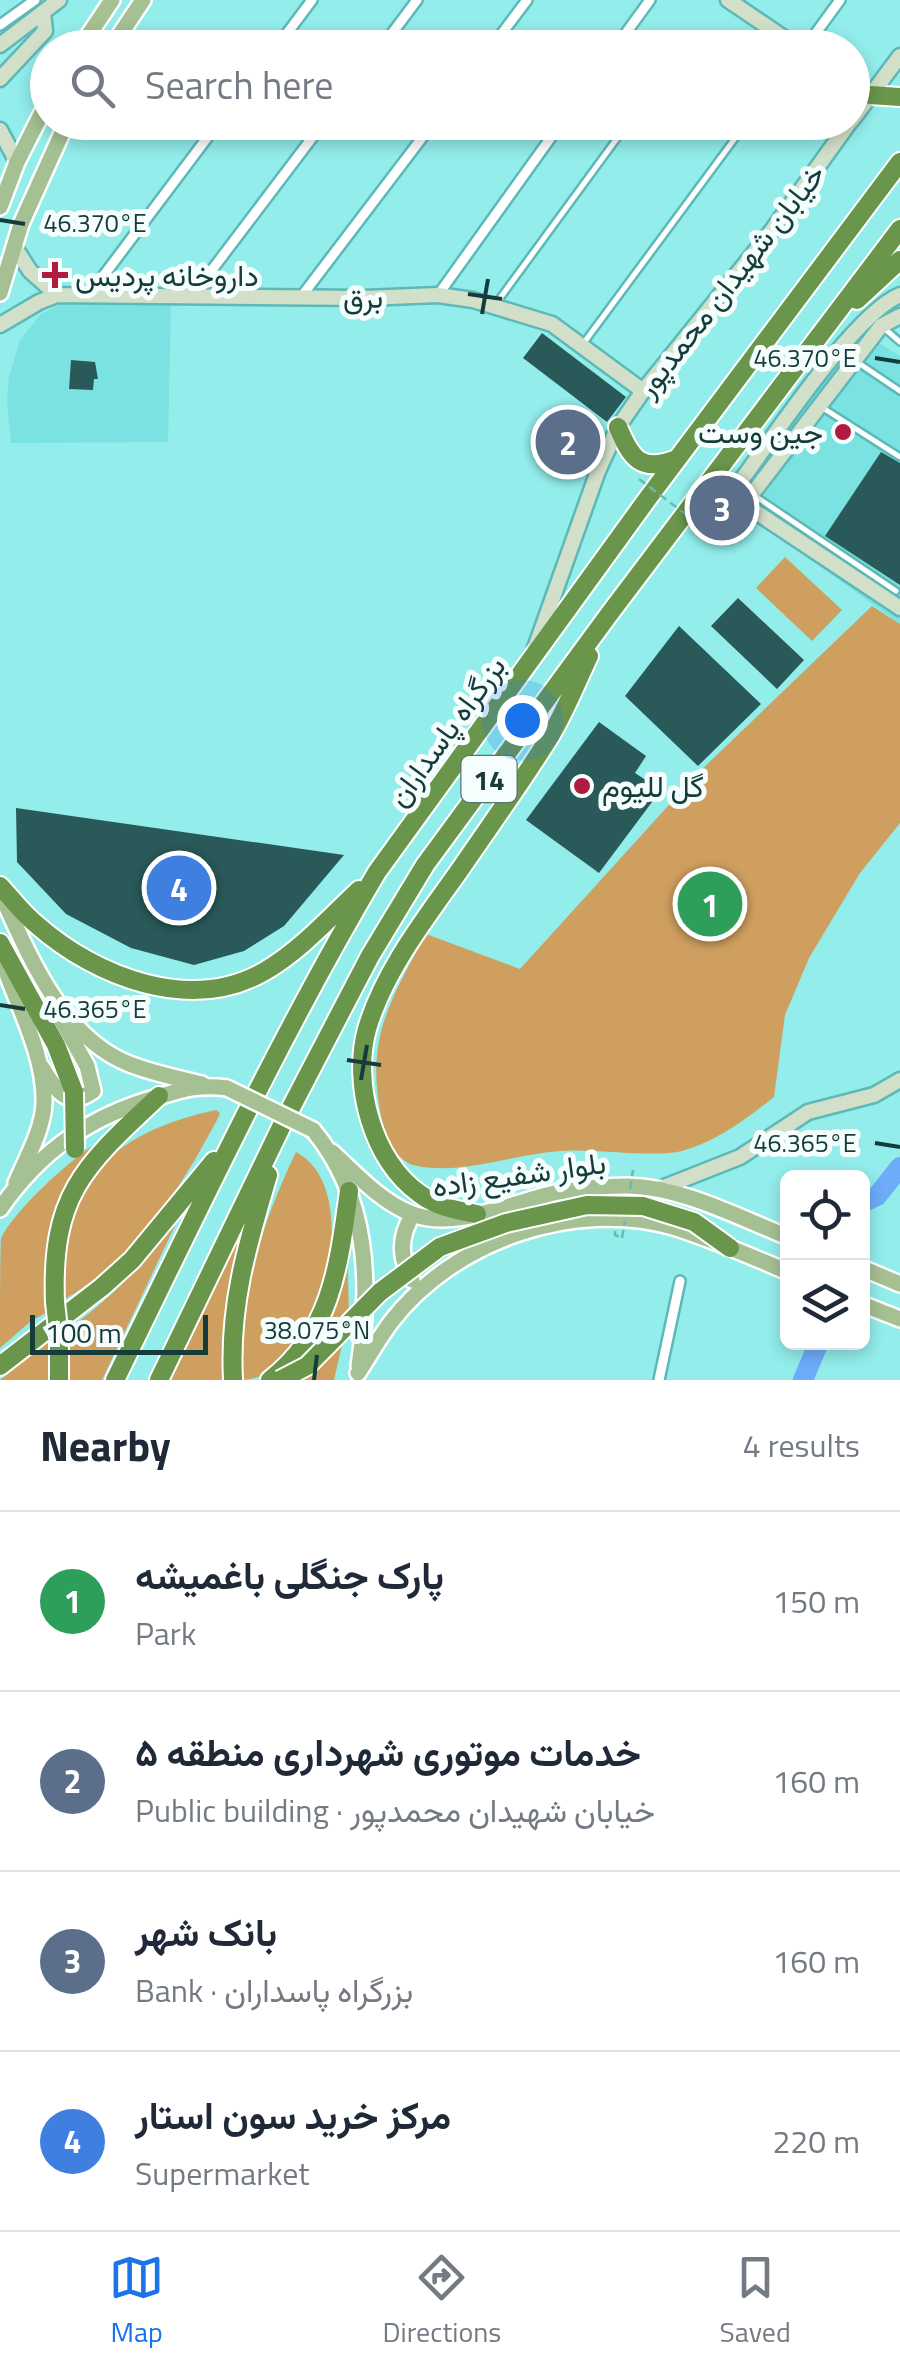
<!DOCTYPE html>
<meta charset="utf-8">
<style>
:root{--surface:#fff;--page:#f2f2f3;--text:#1f2937;--muted:#747a83;--line:#e0e1e3;--accent:#1a73e8}
body{margin:0;font-family:"Titillium Web",Vazirmatn,sans-serif;background:var(--page);color:var(--text)}
.controls{position:absolute;right:30px;bottom:30px;display:grid;overflow:hidden;border-radius:15px;box-shadow:0 5px 15px #0003}
.controls button{width:90px;height:90px;display:grid;place-items:center;padding:0;border:0;border-bottom:2px solid var(--line);background:var(--surface);color:var(--text);font:50px sans-serif}
.scale{position:absolute;left:30px;bottom:25px;width:178px;box-sizing:border-box;padding-left:10px;border:5px solid #153c3b;border-top:0;font-size:28px;line-height:35px;white-space:nowrap;color:#153c3b;-webkit-text-stroke:8px #f5fdfd;paint-order:stroke}
.you{position:absolute;left:522px;top:720px;width:35px;height:35px;margin:-25px;border:8px solid #fff;border-radius:50%;background:#1a73e8;box-shadow:0 0 0 15px #1a73e833}
.badge{display:grid;place-items:center;width:65px;height:65px;border-radius:50%;background:var(--accent);color:#fff;font-size:32px;font-weight:700}
.pin{position:absolute;translate:-50% -50%;border:5px solid #fff;box-shadow:0 2px 10px #0006}
.list{margin:0;padding:0;list-style:none}
h2{display:flex;justify-content:space-between;align-items:center;height:130px;margin:0;padding:0 40px;font-size:42px}
h2 small{font-size:32px;font-weight:400;color:var(--muted)}
.list li{display:grid;grid-template-columns:65px 1fr auto;gap:30px;align-items:center;box-sizing:border-box;height:180px;padding:0 40px;border-top:2px solid var(--line)}
.list b{display:block;font-size:38px;white-space:nowrap}
.list p{margin:0;font-size:32px;white-space:nowrap;color:var(--muted)}
.list em{font-size:32px;font-style:normal;color:var(--muted)}
.icon{flex:none;width:55px;height:55px;fill:none;stroke:currentColor;stroke-width:2;stroke-linecap:round;stroke-linejoin:round}
.map{position:relative;flex:none;width:900px;height:1380px;overflow:hidden}
.search{position:absolute;background:var(--surface);box-shadow:0 5px 15px #0003;left:30px;right:30px;top:30px;height:110px;display:flex;align-items:center;gap:25px;box-sizing:border-box;padding:0 35px;border-radius:55px;color:var(--muted);font-size:38px}
.sheet{height:850px;background:var(--surface)}
nav{display:flex;justify-content:space-around;align-items:center;box-sizing:border-box;height:140px;border-top:2px solid var(--line);background:var(--surface);font-size:28px;color:var(--muted)}
nav a{display:grid;justify-items:center;gap:5px}
nav .on{color:var(--accent)}
.map>svg:first-child{display:block}
</style>
<div class="map">
<svg width="900" height="1380" viewBox="0 0 900 1380">
<rect width="100%" height="100%" fill="#92edeb"/>
<path fill="#7ae2e1" d="M74,301h97l-3,141 -157,1 -4,-42 2,-24 11,-37 20,-25 16,-9z
M853,327l47,29v268l-181,-131z"/>
<path fill="#ce9f5f" d="M785,557l57,53 -30,31 -56,-53z
M872,606l28,18v199l-40,50 -51,85 -24,57 -11,82c-28,22 -56,44 -92,54 -29,7 -88,-3 -122,0 -46,3 -97,24 -143,15 -17,-3 -29,-22 -33,-38 -21,-84 3,-122 42,-194l94,35 177,-195z
M216,1110l4,3 -2,5c-39,73 -80,139 -153,181 -11,-112 46,-167 151,-189z
M100,1141c-46,60 -58,95 -52,171l-17,9 -31,27c0,-19 0,-97 1,-109 12,-28 73,-83 99,-98z
M296,1152c74,39 22,228 -55,228 -3,-82 20,-155 55,-228z
M181,1213l-79,167h-36l1,-50c46,-33 83,-71 114,-117z
M246,1223l-22,116 3,41h-56z
M347,1245l2,69 -15,66h-52l36,-43 21,-44z
M48,1340l5,40h-53z"/>
<g fill="none" stroke-linecap="round" stroke-linejoin="round">
<path stroke="#6dacf9" stroke-width="20" d="M862,1203l15,-7 23,-29
M803,1380l16,-38"/>
</g>
<path fill="#295959" d="M542,333l84,64 -19,25 -84,-64z
M71,360l24,2 3,17h-4l-1,11 -24,-1z
M881,452l19,11v122l-75,-49z
M738,598l66,62 -27,29 -66,-63z
M679,626l82,78 -63,62 -73,-70z
M599,722l47,34 -11,17 26,17 -62,83 -73,-53z
M16,808l328,47 -60,71 -40,25 -50,14 -63,-17 -65,-34 -49,-52z"/>
<g fill="none" stroke-linecap="round" stroke-linejoin="round">
<g stroke="#5db9b8" stroke-width="10">
<path id="lane" d="M495,305l134,-183
M884,328l16,14
M583,344l164,-222
M857,362l43,29
M823,408l77,49
M755,496l141,95"/>
</g>
<g stroke="#5db9b8" stroke-width="14">
<path id="street" d="M0,25l35,-25
M276,48l36,-48
M381,48l36,-48
M491,48l36,-48
M615,48l35,-48
M805,48l35,-48
M89,295l130,-173
M193,295l131,-173
M438,295l124,-173
M301,297l133,-175
M659,1380l21,-99"/>
</g>
<g stroke="#5db9b8" stroke-width="19">
<path id="secondary" d="M728,0l71,48
M0,45l59,-45
M0,79l45,-48 -2,-19
M852,84l18,11
M852,120l48,-64
M0,130l17,32
M14,246l16,25 27,24
M900,295c-47,20 -126,142 -161,188l-1,17 162,108
M0,325l39,-23 18,-7 308,3 73,-3 35,5 79,24 91,67
M739,483l13,11 129,-168 19,-10
M535,648l63,-177 20,-44 25,-36 127,-158 80,-111
M659,1189l81,-32 68,-45 66,-17 26,-15"/>
</g>
<g stroke="#fff" stroke-width="20">
<path id="primary" d="M80,48l32,-48
M111,48l32,-48
M0,207l17,-45 31,-61
M0,293l21,-69 46,-102
M0,892c28,61 60,143 127,171 24,10 50,15 75,21
M0,954c15,48 45,98 44,149 -1,27 -18,56 -28,80
M41,1066c14,22 25,44 52,25l-6,-25 -34,-61
M313,1130c56,67 58,154 46,236
M332,1152c24,22 47,48 78,61 45,19 104,-12 149,-21 23,-4 46,-6 69,-6 54,1 110,31 160,51
M0,1209c40,-58 90,-93 158,-112 26,-8 41,-13 69,-9
M862,1268l38,16
M412,1280c-13,-23 -13,-43 1,-66
M862,1304l38,15
M358,1373c11,-17 21,-35 33,-51 63,-82 183,-123 282,-95 39,12 77,29 115,45"/>
</g>
<g stroke="#fff" stroke-width="22">
<path id="highway" d="M870,95l30,2
M857,300l43,-40
M618,427c13,32 23,46 59,32
M0,886c12,13 23,28 37,39 59,52 154,89 228,46 36,-21 64,-53 94,-81
M0,943l56,102 18,47
M477,1214c-21,-4 -40,-7 -57,-20 -48,-33 -68,-111 -53,-165 17,-58 58,-110 92,-158 30,-44 62,-88 90,-133 16,-26 27,-55 40,-82
M55,1302c-4,-108 29,-136 104,-206
M59,1338v42
M0,1366l102,-79 30,-27 82,-99
M115,1380c84,-171 165,-344 262,-508l271,-374 252,-336
M159,1380l124,-257 87,-167 55,-91 185,-252 290,-384
M233,1380c-4,-75 14,-134 35,-205
M270,1380c62,-48 69,-116 79,-189"/>
</g>
<path stroke="#6cb8b6" stroke-width="2.5" stroke-dasharray="8 5" stroke-linecap="butt" d="M704,528l11,-13 -6,-5
M615,1231v4l7,3"/>
<use href="#lane" stroke="#fff" stroke-width="5"/>
<use href="#street" stroke="#fff" stroke-width="9"/>
<use href="#secondary" stroke="#d2e0c9" stroke-width="14"/>
<use href="#primary" stroke="#a5c093" stroke-width="15"/>
<use href="#highway" stroke="#69964b" stroke-width="18"/>
<g stroke="#fff" stroke-width="20" stroke-linecap="butt">
<path id="primary-bridge" d="M227,1088l86,42"/>
</g>
<g stroke="#fff" stroke-width="22" stroke-linecap="butt">
<path id="highway-bridge" d="M74,1092l1,57
M55,1302l4,36
M280,1380l27,-14 73,-74 60,-45 66,-24 81,-18 56,1 51,16 36,26"/>
</g>
<path stroke="#6cb8b6" stroke-width="2.5" stroke-dasharray="8 5" stroke-linecap="butt" d="M639,479l65,49
M630,1189l3,-19
M622,1238l3,-17"/>
<use href="#primary-bridge" stroke="#a5c093" stroke-width="15"/>
<use href="#highway-bridge" stroke="#69964b" stroke-width="18"/>
</g>
<path fill="none" stroke="#153c3b" stroke-width="4" d="M0,220l25,4M468,294l34,5M482,314l6,-35M875,358l25,4M0,1005l25,4M347,1060l34,5M361,1080l6,-35M875,1143l25,4M314,1380l3,-25"/>
<g fill="#af1c40" stroke="#f5fdfd" stroke-width="4">
<path d="M50 260h10v10h10v10h-10v10h-10v-10h-10v-10h10z"/>
<circle cx="843" cy="432" r="10"/>
<circle cx="582" cy="786" r="10"/>
</g>
<g text-anchor="middle" dominant-baseline="central" stroke-width="10" stroke-linejoin="round" paint-order="stroke">
<rect fill="#f5fdfd" stroke="#587675" stroke-width="2.5" x="461.5" y="756" width="55" height="46" rx="8"/>
<g font-size="28" font-weight="bold" fill="#153c3b">
<text x="489" y="779">14</text>
</g>
<g font-size="30" fill="#153c3b" stroke="#f5fdfd" text-anchor="start">
<text x="75" y="275">داروخانه پردیس</text>
<text x="823" y="432" text-anchor="end">جین وست</text>
<text x="602" y="786">گل للیوم</text>
</g>
<g font-size="30" fill="#153c3b" stroke="#f5fdfd">
<text transform="translate(730 280) rotate(-52)">خیابان شهیدان محمدپور</text>
<text transform="translate(363 297) rotate(-1)">برق</text>
<text transform="translate(446 731) rotate(-54)">بزرگراه پاسداران</text>
<text transform="translate(519 1174) rotate(-8)">بلوار شفیع زاده</text>
</g>
</g>
<g font-size="25" text-anchor="middle" fill="#153c3b" stroke="#f5fdfd" stroke-width="10" stroke-linejoin="round" paint-order="stroke">
<text x="95" y="232">46.370°E</text>
<text x="805" y="367">46.370°E</text>
<text x="95" y="1018">46.365°E</text>
<text x="805" y="1152">46.365°E</text>
<text x="317" y="1339">38.075°N</text>
</g>
</svg>
<div class="controls">
<button><svg class="icon" aria-label="locate" viewBox="0 0 24 24"><circle cx="12" cy="12" r="6"/><path d="M12 2v4M12 18v4M2 12h4M18 12h4"/></svg></button>
<button><svg class="icon" aria-label="layers" viewBox="0 0 24 24"><path d="M12 4l9 5-9 5-9-5zM3 14l9 5 9-5"/></svg></button>
</div>
<div class="scale">100 m</div>
<div class="you"></div>
<div class="pin badge" style="left:710px;top:904px;background:#2e9e5b">1</div>
<div class="pin badge" style="left:568px;top:442px;background:#5c6f8a">2</div>
<div class="pin badge" style="left:722px;top:508px;background:#5c6f8a">3</div>
<div class="pin badge" style="left:179px;top:888px;background:#3f7fe0">4</div>
<div class="search"><svg class="icon" aria-label="search" viewBox="0 0 24 24"><circle cx="10" cy="10" r="6"/><path d="M15 15l6 6"/></svg>Search here</div>
</div>
<section class="sheet">
<h2>Nearby<small>4 results</small></h2>
<ul class="list">
<li><span class="badge" style="background:#2e9e5b">1</span><div><b>پارک جنگلی باغمیشه</b><p>Park</p></div><em>150 m</em></li>
<li><span class="badge" style="background:#5c6f8a">2</span><div><b>خدمات موتوری شهرداری منطقه ۵</b><p>Public building · خیابان شهیدان محمدپور</p></div><em>160 m</em></li>
<li><span class="badge" style="background:#5c6f8a">3</span><div><b>بانک شهر</b><p>Bank · بزرگراه پاسداران</p></div><em>160 m</em></li>
<li><span class="badge" style="background:#3f7fe0">4</span><div><b>مرکز خرید سون استار</b><p>Supermarket</p></div><em>220 m</em></li>
</ul>
</section>
<nav>
<a class="on"><svg class="icon" aria-label="map" viewBox="0 0 24 24"><path d="M3 6l6-2 6 2 6-2v14l-6 2-6-2-6 2zM9 4v14M15 6v14"/></svg>Map</a>
<a><svg class="icon" aria-label="directions" viewBox="0 0 24 24"><path d="M12 3l9 9-9 9-9-9zM9 14v-3h6M13 9l2 2-2 2"/></svg>Directions</a>
<a><svg class="icon" aria-label="saved" viewBox="0 0 24 24"><path d="M7 4h10v16l-5-4-5 4z"/></svg>Saved</a>
</nav>
